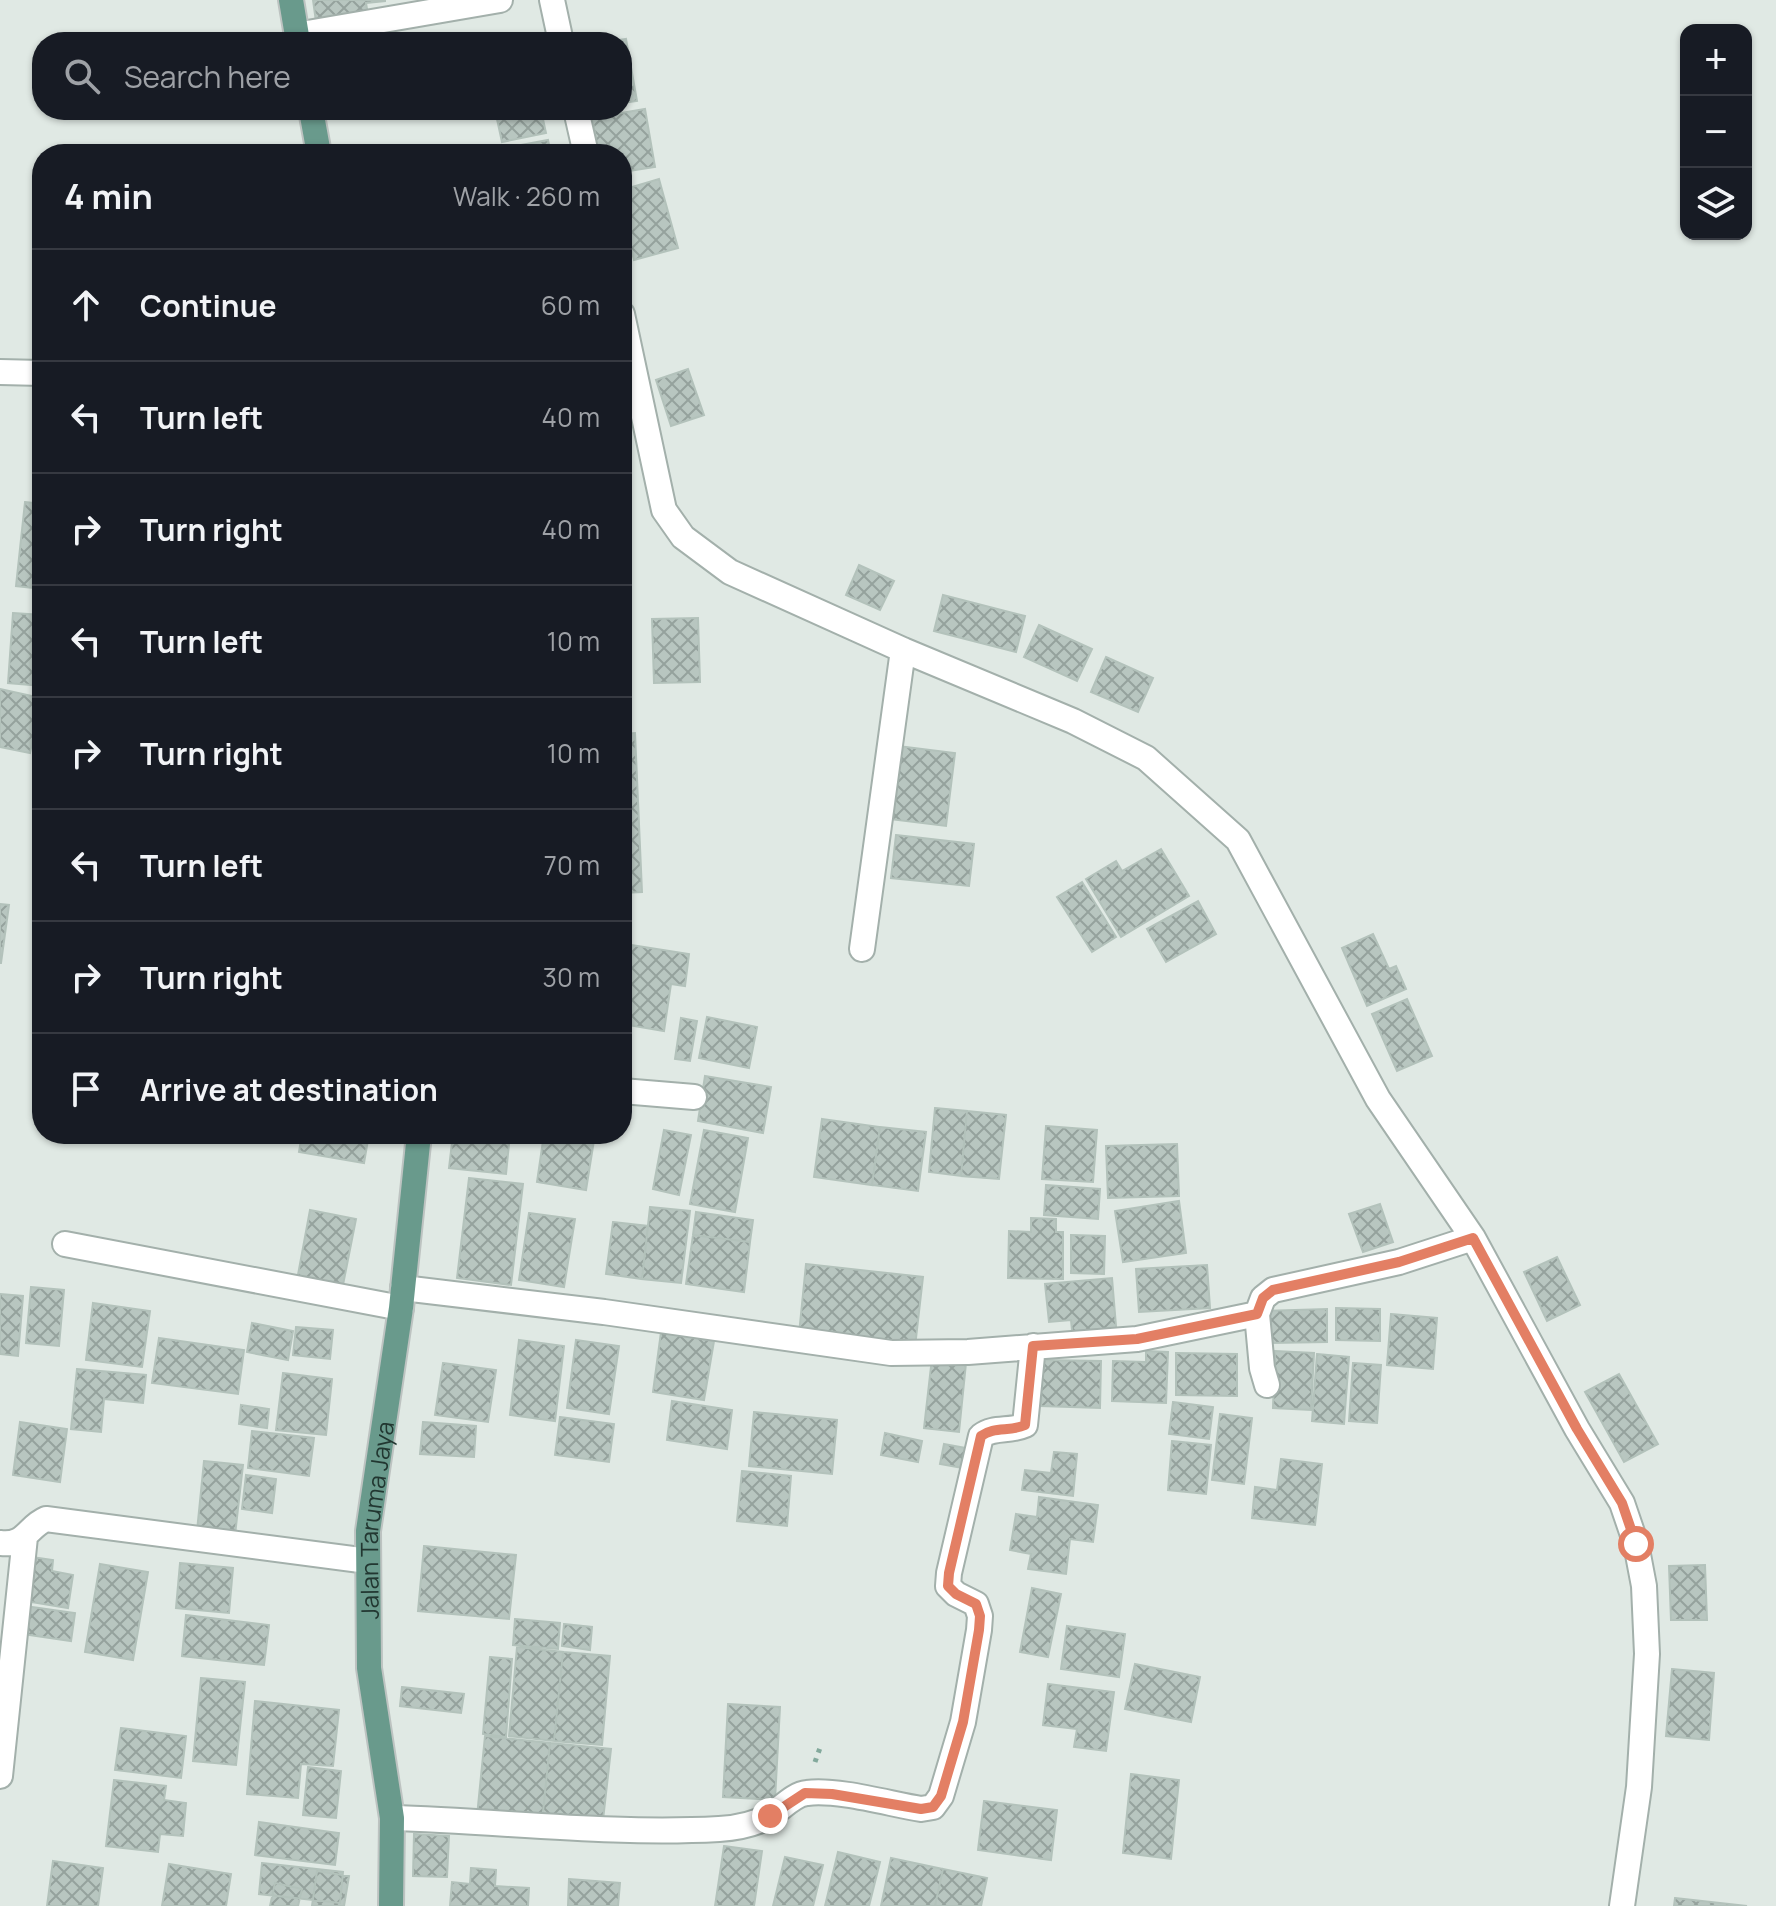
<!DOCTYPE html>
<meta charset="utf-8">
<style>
:root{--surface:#171b24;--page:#242831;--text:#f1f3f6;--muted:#9ea1a6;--line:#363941}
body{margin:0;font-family:Manrope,sans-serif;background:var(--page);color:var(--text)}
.controls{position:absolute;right:24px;top:24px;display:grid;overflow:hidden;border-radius:16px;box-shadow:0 2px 6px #0004}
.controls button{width:72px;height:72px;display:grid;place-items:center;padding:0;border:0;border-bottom:2px solid var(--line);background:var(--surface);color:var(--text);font:40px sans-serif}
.stop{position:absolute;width:24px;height:24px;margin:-18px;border:6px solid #e37f64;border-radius:50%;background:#fff}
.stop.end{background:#e37f64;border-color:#fff;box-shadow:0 2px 8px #0008}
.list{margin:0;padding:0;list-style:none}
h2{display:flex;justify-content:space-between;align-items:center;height:104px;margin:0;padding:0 32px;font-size:34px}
h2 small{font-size:26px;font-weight:400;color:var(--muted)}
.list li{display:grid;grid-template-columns:52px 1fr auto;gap:24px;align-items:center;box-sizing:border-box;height:112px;padding:0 32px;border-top:2px solid var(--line)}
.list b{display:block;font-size:30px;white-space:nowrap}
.list em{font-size:26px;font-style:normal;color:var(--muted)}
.icon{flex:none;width:44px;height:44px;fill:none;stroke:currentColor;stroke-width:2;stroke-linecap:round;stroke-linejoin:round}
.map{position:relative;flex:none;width:1776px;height:1906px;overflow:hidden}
.search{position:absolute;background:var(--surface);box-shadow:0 2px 6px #0004;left:32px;top:32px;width:600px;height:88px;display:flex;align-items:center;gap:20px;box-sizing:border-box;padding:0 28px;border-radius:32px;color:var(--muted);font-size:30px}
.panel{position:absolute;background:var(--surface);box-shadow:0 2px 6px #0004;left:32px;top:144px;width:600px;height:1000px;border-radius:32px}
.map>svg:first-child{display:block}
</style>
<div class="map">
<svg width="1776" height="1906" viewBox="0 0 1776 1906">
<defs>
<pattern id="building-cross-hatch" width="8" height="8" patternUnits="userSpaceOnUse" patternTransform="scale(2)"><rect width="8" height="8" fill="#b8c6c0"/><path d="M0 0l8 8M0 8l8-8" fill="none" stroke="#95a29d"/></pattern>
</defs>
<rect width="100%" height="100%" fill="#e0e9e4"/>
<path fill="url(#building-cross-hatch)" stroke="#b3c2bb" stroke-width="2" d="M313,0h72v1l-19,2 3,18 -52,8z
M626,39l11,62 -15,2v-61h-16z
M645,109l10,58 -33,5v-18h-23l-7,-36z
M495,110h46l5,23 -44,9z
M548,140l3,14h-40l-1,-7z
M659,179l19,69 -44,12 -12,-45v-25z
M688,369l16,46 -33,11 -15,-46z
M25,502l17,2v85l-26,-3z
M859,565l35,16 -14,29 -34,-15z
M943,595l82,21 -9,36 -82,-21z
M13,613l29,2v71l-34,-3z
M698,618l2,64 -46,1 -2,-64z
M1039,625l53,24 -15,32 -53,-24z
M1106,657l47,21 -15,34 -47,-20z
M0,689l41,9 -11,55 -30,-6z
M635,733l7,159 -20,1v-159z
M898,746l57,7 -9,73 -57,-7z
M896,835l78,9 -5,42 -78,-8z
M1161,849l28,47 -68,41 -35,-58 30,-18 6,10z
M1082,882l34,55 -24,15 -35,-55z
M1198,901l18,33 -50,28 -19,-33z
M0,904l9,1 -8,58h-1z
M1373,934l16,35 7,-3 10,23 -39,17 -25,-58z
M625,944l64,10 -4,32 -14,-2 -7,47 -42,-7v-56z
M1407,999l25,57 -35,15 -25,-57z
M707,1017l50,10 -8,41 -50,-10z
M681,1018l16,3 -7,40 -15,-2z
M705,1076l66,11 -8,46 -65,-12z
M935,1108l32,3 -6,65 -32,-4z
M967,1111l39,4 -7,64 -38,-3z
M822,1119l58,8 -8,58 -58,-8z
M1046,1126l51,4 -4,52 -51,-3z
M880,1127l46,5 -8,59 -46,-6z
M664,1130l27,5 -12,60 -26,-6z
M704,1130l44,8 -13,74 -45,-8z
M302,1134h67l-5,29 -65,-11z
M453,1134h57l-4,40 -57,-6z
M544,1134h51l-9,56 -49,-8z
M1177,1144l2,52 -71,2 -2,-52z
M469,1178l54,6 -12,101 -54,-7z
M1046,1185l54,4 -2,30 -54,-4z
M1179,1201l7,52 -63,9 -8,-51z
M1380,1204l13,38 -30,10 -14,-38z
M650,1207l40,4 -9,72 -39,-4z
M310,1210l46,9 -14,71 -45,-10z
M696,1212l57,8 -3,22 -57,-7z
M529,1213l46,6 -11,68 -45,-7z
M1031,1218l25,1v13h7v47l-55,-1 1,-47 22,1z
M613,1222l35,4 -6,53 -36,-5z
M693,1235l57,7 -6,50 -58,-8z
M1071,1235l34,1 -1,38 -33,-1z
M1557,1257l23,48 -33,16 -23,-49z
M806,1264l117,13 -8,70 -116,-13z
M1207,1265l3,43 -71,4 -3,-43z
M1112,1278l5,60 -44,3 -2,-21 -22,2 -4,-38z
M31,1287l33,3 -5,56 -33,-3z
M0,1294l23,2 -5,60 -18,-2z
M93,1303l57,8 -8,56 -56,-7z
M1336,1308l44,1v32l-44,-1z
M1327,1309v33l-64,1 -2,-32z
M1391,1314l46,4 -4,51 -46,-4z
M252,1323l41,8 -5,29 -41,-8z
M296,1327l37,3 -3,29 -37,-4z
M661,1332l53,9 -10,59 -51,-8z
M159,1338l85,12 -6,44 -86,-11z
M519,1340l45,6 -9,75 -45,-6z
M576,1340l43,6 -10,68 -42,-6z
M1146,1351l22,1 -2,51 -54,-2 1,-40 33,1z
M1275,1351l39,2 -3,57 -38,-2z
M1176,1353l61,1v42l-61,-1z
M1317,1354l32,3 -5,67 -32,-3z
M932,1358l34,5 -7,69 -35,-4z
M1042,1360l59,1 -1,47 -59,-2z
M443,1363l53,7 -8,52 -53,-7z
M1353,1363l28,2 -4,58 -28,-2z
M77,1369l69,6 -3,28 -39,-4 -3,33 -30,-3z
M283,1373l49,6 -6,56 -50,-5z
M1619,1374l39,70 -34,18 -39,-70z
M672,1401l60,9 -5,39 -60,-9z
M1173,1402l40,5 -4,32 -40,-5z
M241,1405l28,4 -2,19 -28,-4z
M754,1412l83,8 -5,54 -83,-8z
M1220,1414l32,4 -8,66 -32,-4z
M560,1417l54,7 -5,38 -54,-7z
M20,1422l47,7 -7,53 -47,-7z
M423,1422l53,4 -2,31 -54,-3z
M252,1431l62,7 -5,38 -61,-8z
M885,1433l37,8 -4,21 -37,-7z
M1172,1441l39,4 -5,49 -38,-4z
M944,1444l22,4 -3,20 -23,-4z
M1054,1452l23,2 -4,42 -51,-6 3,-20 26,3z
M1281,1459l41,5 -7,61 -63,-7 3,-31 22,3z
M204,1461l39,4 -8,70 -38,-4z
M742,1471l49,5 -4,50 -50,-5z
M246,1475l30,4 -4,34 -30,-4z
M1039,1497l59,8 -5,37 -23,-3 -4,35 -38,-5 3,-15 -21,-4 6,-36 21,3z
M424,1546l92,9 -7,64 -91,-8z
M32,1557l21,3 -1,11 21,4 -5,33 -43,-7z
M180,1563l53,5 -4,45 -53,-5z
M100,1564l48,8 -15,88 -48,-8z
M1705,1565l2,55h-36l-2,-54z
M1032,1588l29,6 -13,63 -28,-5z
M18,1605l57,8 -4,28 -56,-8z
M186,1615l83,10 -5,40 -82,-9z
M515,1619l45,4 -2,26 -45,-4z
M564,1624l28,3 -2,23 -28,-4z
M1067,1626l58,8 -6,43 -58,-8z
M517,1647l46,5 -9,89 -45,-5z
M563,1652l47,4 -8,89 -48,-4z
M490,1657l22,2 -6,78 -23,-3z
M1135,1664l65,13 -9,45 -66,-13z
M1672,1669l42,4 -5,67 -43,-4z
M201,1678l44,4 -9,83 -43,-4z
M1048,1684l66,8 -8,59 -32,-4 3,-18 -34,-4z
M402,1687l62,7 -3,19 -61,-7z
M255,1701l84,9 -6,56 -32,-2 -3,34 -51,-4z
M728,1704l52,3 -5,93 -52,-3z
M121,1728l65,8 -5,42 -66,-8z
M485,1736l65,7 -8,79 -65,-6z
M550,1743l61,6 -9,80 -60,-7z
M308,1767l33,4 -5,47 -33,-3z
M1131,1774l48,6 -8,79 -48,-6z
M114,1780l52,6 -2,14 22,3 -3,33 -23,-2 -2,18 -52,-6z
M984,1801l73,9 -6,50 -73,-10z
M259,1822l80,11 -4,32 -80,-10z
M414,1834l35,2 -2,41 -34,-1z
M724,1846l38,5 -8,55h-39z
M838,1852l42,10 -11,44h-44z
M785,1857l38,8 -10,41h-40z
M891,1858l52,11 -8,37h-54z
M53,1861l50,7 -5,38h-51z
M262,1863l81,9 -3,31 -81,-9z
M169,1864l62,10 -5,32h-64z
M471,1868l25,2 -1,16 34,2 -1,18h-78l2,-24 18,2z
M943,1869l44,9 -6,28h-46z
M317,1871l32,5 -5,30h-32z
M569,1879l51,4 -2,23h-50z
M275,1883l27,6 -4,17h-28z
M1675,1898l72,8h-73z"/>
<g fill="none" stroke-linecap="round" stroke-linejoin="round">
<g stroke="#a3b0ab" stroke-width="28">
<path id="street" d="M552,0l9,42
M296,35l204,-35
M576,110l10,44
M622,314l42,196 19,27 47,35 173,78 170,71 73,37 92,82 140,259 95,139 104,191 45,74 14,41 8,42 3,68 -8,133 -17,119
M0,372l42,1
M862,949l41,-299
M622,1091l72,6
M65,1244l336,64
M403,1288l201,24 287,41 77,-1 169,-13 120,-25 6,-16 10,-8 126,-28 74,-24
M1257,1314l5,54 5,17
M0,1543c26,3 27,-16 46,-24l322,42
M0,1776l25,-239
M392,1818c109,3 218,17 327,11 18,-1 37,-5 52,-14 11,-7 23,-21 36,-22 31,-4 83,11 114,16l12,-2 8,-11 22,-74 16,-92 1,-14 -4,-12 -20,-10 -8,-8 1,-13 32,-137c13,-10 29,-4 44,-11l8,-79"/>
</g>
<g stroke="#bdc3c1" stroke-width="28">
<g id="primary">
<path d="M291,0l7,42"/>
<path d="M311,110l8,44"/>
<path id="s1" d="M391,1906l1,-88 -23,-150 -1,-137 33,-223 18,-174"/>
</g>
</g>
<path stroke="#83a99c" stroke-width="5" stroke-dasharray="4 6" stroke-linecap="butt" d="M815,1762l6,-17"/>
<use href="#street" stroke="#fff" stroke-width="24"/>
<use href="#primary" stroke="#699a8c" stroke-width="24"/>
</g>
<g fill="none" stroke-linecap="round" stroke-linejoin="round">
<path stroke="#e37f64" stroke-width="10" d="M770,1816l35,-23 27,1 89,15 12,-2 8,-11 22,-74 16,-92 1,-14 -4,-12 -20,-10 -8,-8 1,-13 32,-137c13,-10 29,-4 44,-11l8,-79 104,-7 120,-25 6,-16 10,-8 126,-28 74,-24 104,191 45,74 14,41"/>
</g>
<g text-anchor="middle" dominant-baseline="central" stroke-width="8" stroke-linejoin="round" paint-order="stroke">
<g font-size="24" fill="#223731" stroke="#f0f6f3">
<text stroke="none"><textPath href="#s1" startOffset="388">Jalan Taruma Jaya</textPath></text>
</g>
</g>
</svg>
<div class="controls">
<button>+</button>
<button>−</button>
<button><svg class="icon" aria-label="layers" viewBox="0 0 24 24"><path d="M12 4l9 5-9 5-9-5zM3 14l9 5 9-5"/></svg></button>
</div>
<div class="stop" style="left:1636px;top:1544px"></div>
<div class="stop end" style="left:770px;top:1816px"></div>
<div class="search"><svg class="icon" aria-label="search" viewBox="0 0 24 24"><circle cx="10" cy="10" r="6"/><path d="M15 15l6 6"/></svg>Search here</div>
<section class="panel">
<h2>4 min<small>Walk · 260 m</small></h2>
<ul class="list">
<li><svg class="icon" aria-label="ahead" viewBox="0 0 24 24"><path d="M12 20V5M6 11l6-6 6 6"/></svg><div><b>Continue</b></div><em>60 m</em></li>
<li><svg class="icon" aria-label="left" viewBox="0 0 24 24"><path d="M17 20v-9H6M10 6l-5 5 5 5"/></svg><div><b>Turn left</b></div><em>40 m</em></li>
<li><svg class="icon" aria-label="right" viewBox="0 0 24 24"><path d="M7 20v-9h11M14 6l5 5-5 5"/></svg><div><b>Turn right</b></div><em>40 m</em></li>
<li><svg class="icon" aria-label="left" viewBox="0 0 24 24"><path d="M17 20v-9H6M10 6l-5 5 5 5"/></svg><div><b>Turn left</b></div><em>10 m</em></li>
<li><svg class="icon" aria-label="right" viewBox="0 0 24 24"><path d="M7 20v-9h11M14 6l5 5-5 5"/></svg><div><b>Turn right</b></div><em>10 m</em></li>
<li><svg class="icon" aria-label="left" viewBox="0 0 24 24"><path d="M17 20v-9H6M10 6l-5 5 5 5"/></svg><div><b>Turn left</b></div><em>70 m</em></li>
<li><svg class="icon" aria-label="right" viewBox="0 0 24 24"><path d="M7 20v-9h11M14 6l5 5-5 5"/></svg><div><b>Turn right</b></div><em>30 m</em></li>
<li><svg class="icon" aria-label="arrive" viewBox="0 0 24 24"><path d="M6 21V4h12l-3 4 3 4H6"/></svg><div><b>Arrive at destination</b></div></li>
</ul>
</section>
</div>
